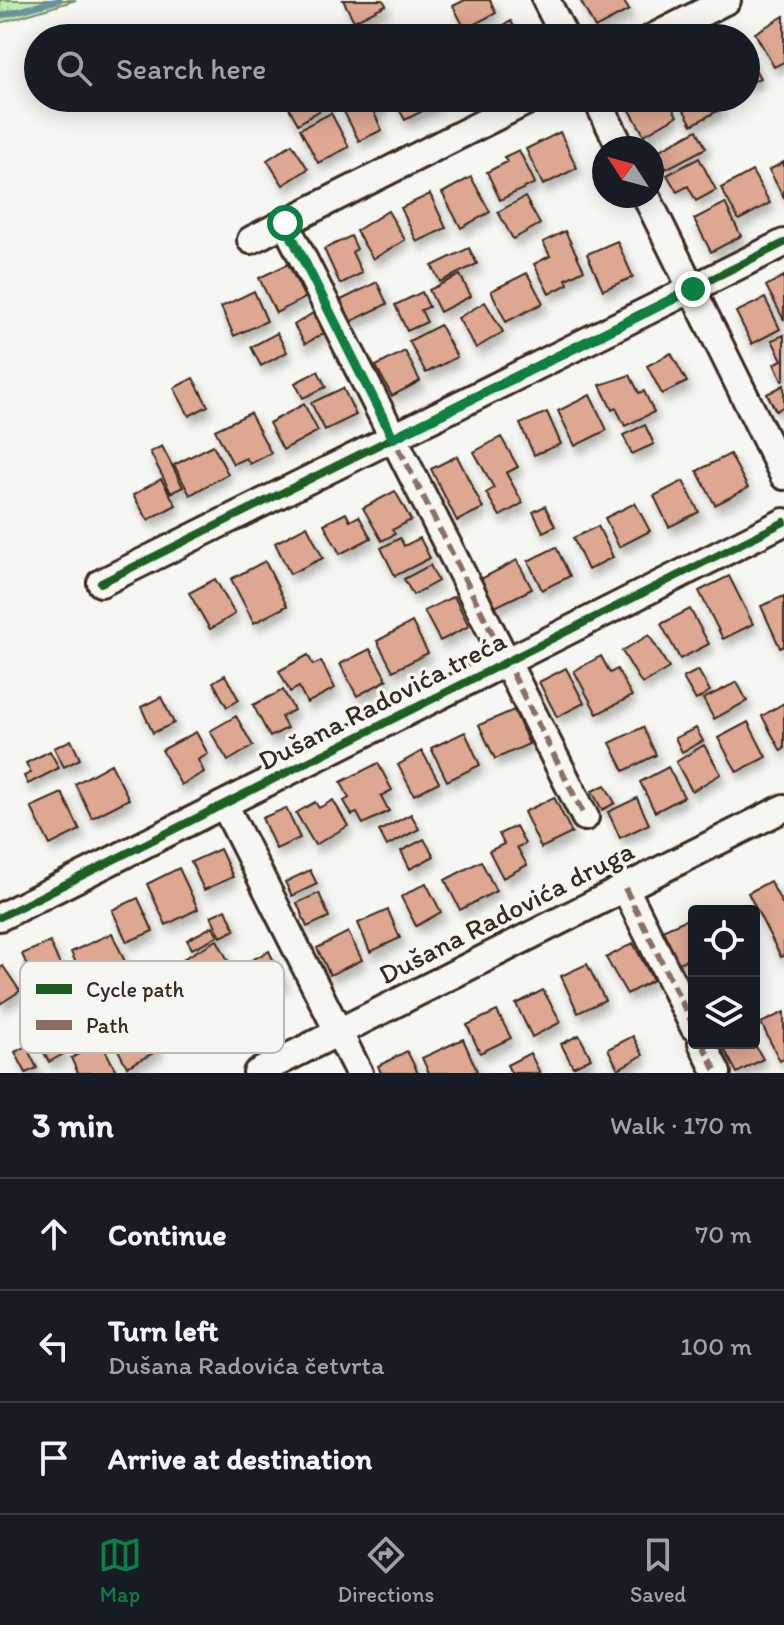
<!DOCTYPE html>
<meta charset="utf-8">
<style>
:root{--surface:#171b24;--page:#242831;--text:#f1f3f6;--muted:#9ea1a6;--line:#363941;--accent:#0b8043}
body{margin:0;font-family:Itim,sans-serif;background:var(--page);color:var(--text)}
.controls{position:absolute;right:24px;bottom:24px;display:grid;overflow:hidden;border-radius:8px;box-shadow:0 4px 20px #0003}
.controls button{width:72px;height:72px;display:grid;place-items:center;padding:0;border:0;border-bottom:2px solid var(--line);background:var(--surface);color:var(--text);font:40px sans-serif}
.compass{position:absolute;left:592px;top:136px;width:72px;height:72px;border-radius:50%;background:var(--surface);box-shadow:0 4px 20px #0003;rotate:306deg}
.stop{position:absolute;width:24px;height:24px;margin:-18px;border:6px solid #0b8043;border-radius:50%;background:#fff}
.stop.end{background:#0b8043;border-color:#fff;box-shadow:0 2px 8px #0008}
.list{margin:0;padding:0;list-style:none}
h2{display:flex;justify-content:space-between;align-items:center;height:104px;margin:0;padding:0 32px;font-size:34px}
h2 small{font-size:26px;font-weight:400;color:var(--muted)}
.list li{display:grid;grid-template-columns:52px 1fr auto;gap:24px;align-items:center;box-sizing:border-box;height:112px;padding:0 32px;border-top:2px solid var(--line)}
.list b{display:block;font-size:30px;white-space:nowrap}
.list p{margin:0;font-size:26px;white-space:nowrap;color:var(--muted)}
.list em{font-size:26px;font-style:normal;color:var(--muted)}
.icon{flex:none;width:44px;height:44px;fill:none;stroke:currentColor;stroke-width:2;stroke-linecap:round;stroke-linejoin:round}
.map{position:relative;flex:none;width:784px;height:1073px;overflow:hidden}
.search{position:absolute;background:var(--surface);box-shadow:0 4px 20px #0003;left:24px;right:24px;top:24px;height:88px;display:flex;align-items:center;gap:20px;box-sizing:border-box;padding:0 28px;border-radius:44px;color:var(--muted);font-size:30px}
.sheet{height:440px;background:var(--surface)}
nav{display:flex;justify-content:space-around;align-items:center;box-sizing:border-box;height:112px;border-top:2px solid var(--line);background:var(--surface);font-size:22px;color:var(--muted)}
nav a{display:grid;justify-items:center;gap:4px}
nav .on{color:var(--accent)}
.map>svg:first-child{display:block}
</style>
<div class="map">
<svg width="784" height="1073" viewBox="0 0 784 1073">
<defs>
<pattern id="grass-tufts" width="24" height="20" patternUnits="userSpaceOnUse" patternTransform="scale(2)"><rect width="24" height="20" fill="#baedae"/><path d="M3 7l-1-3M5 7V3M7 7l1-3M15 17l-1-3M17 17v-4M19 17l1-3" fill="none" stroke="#a1cb95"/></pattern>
<filter id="shadow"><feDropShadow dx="4" dy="7" stdDeviation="4" flood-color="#0004"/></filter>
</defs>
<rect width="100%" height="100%" fill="#f6f6f2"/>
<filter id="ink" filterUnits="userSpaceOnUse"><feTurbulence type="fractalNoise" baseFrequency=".0125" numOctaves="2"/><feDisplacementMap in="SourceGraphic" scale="16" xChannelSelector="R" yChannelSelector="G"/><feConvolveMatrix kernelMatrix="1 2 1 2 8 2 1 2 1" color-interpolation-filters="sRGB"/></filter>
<g filter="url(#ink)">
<path fill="url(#grass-tufts)" stroke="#7a8c66" stroke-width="2" d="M0,0h76l-76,23z"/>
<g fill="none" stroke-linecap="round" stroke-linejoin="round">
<path stroke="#6e8f9d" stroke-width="6" d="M0,16l59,-16"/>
</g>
<path fill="#dda792" stroke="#3b2a1e" stroke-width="2" filter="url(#shadow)" d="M343,0h40l3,5 -32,16z
M465,0h25l6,13 -31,16 -12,-23z
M580,0h43l6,10 -34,18z
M784,16v46l-10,5 -19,-34z
M511,21l9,17h-40z
M746,53l14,25 -14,7z
M306,98h20l4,6 -32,20 -9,-16z
M347,98h31l5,10 -9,5 8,17 -23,11 -20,-39z
M393,98h40l3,6 -31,16z
M623,98h44l10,18 -33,19z
M677,98h38l6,11 -29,16z
M331,113l18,34 -31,16 -18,-34z
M697,130l9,18 -40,21 -10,-17z
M560,132l17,36 -34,17 -17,-36z
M292,144l16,25 -25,16 -16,-25z
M519,150l16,33 -35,17 -13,-28 20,-10 -3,-5z
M699,158l17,32 -20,11 -8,-15 -11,6 -10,-17z
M784,162v36l-15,-28z
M752,171l18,32 -31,17 -18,-32z
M471,177l19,35 -29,16 -19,-35z
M430,194l16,34 -29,14 -16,-34z
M525,197l15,27 -27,15 -15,-27z
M725,203l16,33 -30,16 -17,-33z
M388,211l17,29 -32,19 -17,-28z
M565,231l19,39 -18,9 2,5 -19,10 -15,-30 16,-8 -7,-14z
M351,236l6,13 -5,3 10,21 -22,11 -16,-35z
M617,241l16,36 -30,13 -16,-36z
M469,248l8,16 -37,18 -8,-16z
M288,264l17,34 -29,15 -17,-35z
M527,273l16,30 -37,19 -15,-31z
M460,275l11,21 -31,16 -11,-22z
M784,276v44l-18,-34z
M377,282l10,22 -37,18 -11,-21z
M254,291l13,30 -33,15 -13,-29z
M422,292l7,15 -8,3 6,12 -20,9 -12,-26z
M765,298l15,31 -28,15 -16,-32z
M485,302l18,30 -27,16 -18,-30z
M313,313l11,20 -19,11 -11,-19z
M440,325l17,32 -31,16 -17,-32z
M277,333l10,19 -26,14 -10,-19z
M784,335v45l-2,1 -8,-17 8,-4 -10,-20z
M405,351l15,30 -28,15 -16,-30z
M671,353l16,29 -25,12 -15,-28z
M318,371l8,16 -23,11 -8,-15z
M630,375l9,18 5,-2 10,21 -29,14 -9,-18 -4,2 -12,-25z
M193,378l15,28 -19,10 -15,-28z
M784,385v21l-8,5 -9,-17z
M343,388l13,27 -31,15 -14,-27z
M590,395l17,35 -32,16 -17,-35z
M304,404l14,27 -35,19 -14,-27z
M547,412l14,32 -27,11 -14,-31z
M250,413l21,40 -21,11 -4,-6 -13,6 -18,-34z
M645,425l9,19 -22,10 -9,-19z
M501,437l17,30 -12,6 17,30 -23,13 -14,-23 8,-5 -20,-36z
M213,445l15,29 -38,21 -16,-30z
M162,446l21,41 -12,6 -21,-41z
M730,454l18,34 -33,17 -18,-34z
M457,456l26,52 -26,13 -26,-52z
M161,479l15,26 -28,15 -15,-25z
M683,481l16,31 -30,15 -15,-31z
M395,491l16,29 -19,10 3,4 -13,7 -19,-33z
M635,503l15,28 -31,16 -14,-29z
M545,506l10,20 -12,6 -10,-20z
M346,513l4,8 9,-5 12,22 -31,16 -16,-30z
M307,526l16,32 -33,16 -15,-31z
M598,526l15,31 -25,13 -15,-32z
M400,538l4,8 16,-8 10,20 -35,18 -14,-28z
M556,547l14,29 -28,14 -14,-29z
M517,560l15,29 -37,18 -14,-28z
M265,561l22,45 -33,17 -23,-44z
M430,565l8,16 -25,14 -9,-16z
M729,576l24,48 -30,15 -24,-48z
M215,579l20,35 -25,15 -21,-36z
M454,596l15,30 -29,15 -16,-30z
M784,596v50l-4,2 -19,-42z
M690,609l19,35 -29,15 -19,-35z
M412,622l16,31 -35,18 -16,-30z
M649,635l20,33 -27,16 -20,-33z
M370,649l17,31 -30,16 -17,-32z
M308,655l5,10 8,-4 14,27 -28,15 -8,-16 -9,5 -11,-21z
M601,656l9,17 7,-4 15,27 -35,18 -23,-43z
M566,668l18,35 -27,14 -18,-35z
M698,670l12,21 -14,9 -13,-22z
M225,675l14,25 -12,7 -14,-25z
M737,682l10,19 -33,18 -11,-20z
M283,690l11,20 -13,7 6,11 -17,9 -17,-32z
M161,697l13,26 -21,10 -12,-26z
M784,703v46l-3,2 -19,-35z
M514,710l15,34 -34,15 -16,-34z
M236,716l17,30 -25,15 -18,-30z
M748,722l18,35 -29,15 -19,-34z
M643,727l13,28 -32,16 -14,-28z
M696,728l7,13 -21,11 -7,-14z
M196,732l12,22 -10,6 6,12 -23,13 -19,-35z
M465,732l15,33 -33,16 -16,-33z
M71,740l9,19 -16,8 -10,-19z
M704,745l17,29 -29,17 -16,-29z
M50,751l9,17 -31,16 -4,-8 7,-3 -5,-10z
M422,751l17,31 -25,13 -16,-30z
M378,763l14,27 -11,6 8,15 -26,13 -6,-11 -5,2 -8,-14 5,-3 -8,-16z
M111,764l18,35 -37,19 -17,-34z
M668,767l16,30 -29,15 -15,-30z
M605,785l10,18 -13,7 -10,-19z
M62,793l18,37 -30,15 -19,-38z
M554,797l18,36 -31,15 -17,-36z
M637,798l12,26 -29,14 -12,-26z
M333,800l15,26 -33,19 -19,-32 19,-11 4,6z
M286,808l14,30 -24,11 -14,-31z
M411,814l8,15 -32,17 -8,-15z
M516,826l9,18 -8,3 10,18 -24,13 -14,-27 15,-7 -5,-10z
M424,839l10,17 -24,13 -9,-18z
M220,849l13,28 -29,13 -13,-28z
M481,861l15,30 -36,19 -15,-30z
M179,868l19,41 -32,16 -19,-41z
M310,870l7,14 -25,12 -7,-14z
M770,881l14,26v49l-3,1 -33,-64z
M426,883l15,29 -25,14 -15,-29z
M319,893l10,24 -22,10 -10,-24z
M138,898l15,33 -26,11 -15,-32z
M226,909l9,21 -14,7 -10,-21z
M388,910l12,28 -30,14 -12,-29z
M692,917l2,39 -17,8 -15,-34z
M213,926l5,10 -26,13 -5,-9z
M348,932l14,28 -32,15 -13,-27z
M112,933l14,31 -41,19 -14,-31z
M217,940l13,24 -34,19 -13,-24z
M50,942l14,32 -27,13 -15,-33z
M633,943l20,37 -26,14 -21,-36z
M269,951l15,32 -28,14 -16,-31z
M587,964l18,36 -27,13 -17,-37z
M3,966l17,25 -20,13v-36z
M543,990l18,32 -29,15 -16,-33z
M497,1011l14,27 -31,15 -13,-28z
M784,1012v47l-4,2 -19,-38z
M141,1018l18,32 -32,17 -17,-32z
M53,1031l12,22 -16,9 -12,-22z
M579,1035l12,23 -18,9 -12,-23z
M633,1036l10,19 -25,14 -10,-20z
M463,1039l14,32 -5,2h-43l-7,-15z
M101,1042l16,31h-39l-7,-15z
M721,1043h33l9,16 -26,14z
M26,1046l11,22 -11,5 -11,-21z
M407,1051l11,22h-37l-3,-7z
M530,1053l10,20h-29l-4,-8z"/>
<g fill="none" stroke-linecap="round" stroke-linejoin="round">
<g stroke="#3b2a1e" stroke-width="32">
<path id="street" d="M546,0l19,38
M652,38l75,-38
M596,98l25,50
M646,196l138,280
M285,223l300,594
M251,240l282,-142
M101,583l683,-340
M224,804l135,269
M625,888l69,139
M0,917l784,-395
M702,1043l15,30
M257,1073l527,-265"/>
</g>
<use href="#street" stroke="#f6f6f2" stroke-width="26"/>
<path stroke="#8d6e63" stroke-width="6" stroke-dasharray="12 6" stroke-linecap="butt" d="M285,223l300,594
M625,888l69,139
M702,1043l15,30"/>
<g stroke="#f6f6f2" stroke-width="13">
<path id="cycleway" d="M101,583l683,-340
M0,917l784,-395"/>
</g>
<use href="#cycleway" stroke="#1b5e20" stroke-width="8"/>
</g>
</g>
<g fill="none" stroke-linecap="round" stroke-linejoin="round" filter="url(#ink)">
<path stroke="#0b8043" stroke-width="10" d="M285,223l108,215 300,-149"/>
</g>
<g text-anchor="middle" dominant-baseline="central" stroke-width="7" stroke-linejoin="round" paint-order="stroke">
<g font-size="28" fill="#3b2a1e" stroke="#f6f6f2">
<text transform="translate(382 700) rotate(-27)">Dušana Radovića treća</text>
<text transform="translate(506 912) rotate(-27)">Dušana Radovića druga</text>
</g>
</g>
<rect x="20" y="961" width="264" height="92" rx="12" fill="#f6f6f2" stroke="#beb9b2" stroke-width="2"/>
<rect x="36" y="984" width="36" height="10" fill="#1b5e20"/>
<rect x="36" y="1020" width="36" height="10" fill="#8d6e63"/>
<g font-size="22" fill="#3b2a1e">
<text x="86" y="997">Cycle path</text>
<text x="86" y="1033">Path</text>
</g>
</svg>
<div class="controls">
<button><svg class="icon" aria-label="locate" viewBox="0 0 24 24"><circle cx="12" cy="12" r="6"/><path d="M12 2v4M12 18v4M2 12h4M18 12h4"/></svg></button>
<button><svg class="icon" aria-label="layers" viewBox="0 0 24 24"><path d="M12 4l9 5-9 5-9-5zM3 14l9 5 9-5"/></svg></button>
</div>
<svg class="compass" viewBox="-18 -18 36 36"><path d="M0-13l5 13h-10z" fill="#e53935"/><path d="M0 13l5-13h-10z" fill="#9ea1a6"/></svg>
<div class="stop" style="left:285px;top:223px"></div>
<div class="stop end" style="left:693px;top:289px"></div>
<div class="search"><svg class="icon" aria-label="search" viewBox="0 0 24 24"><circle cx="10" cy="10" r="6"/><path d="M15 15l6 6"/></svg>Search here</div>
</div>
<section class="sheet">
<h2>3 min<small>Walk · 170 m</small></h2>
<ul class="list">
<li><svg class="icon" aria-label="ahead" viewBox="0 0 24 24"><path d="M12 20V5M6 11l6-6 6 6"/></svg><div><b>Continue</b></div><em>70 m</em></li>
<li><svg class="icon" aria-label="left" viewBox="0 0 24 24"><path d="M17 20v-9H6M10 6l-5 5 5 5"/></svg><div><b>Turn left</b><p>Dušana Radovića četvrta</p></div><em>100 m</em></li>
<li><svg class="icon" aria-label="arrive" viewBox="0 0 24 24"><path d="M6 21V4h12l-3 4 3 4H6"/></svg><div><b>Arrive at destination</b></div></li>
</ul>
</section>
<nav>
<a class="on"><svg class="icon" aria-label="map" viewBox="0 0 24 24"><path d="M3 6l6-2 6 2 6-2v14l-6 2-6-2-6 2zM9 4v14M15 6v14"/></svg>Map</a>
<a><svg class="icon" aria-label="directions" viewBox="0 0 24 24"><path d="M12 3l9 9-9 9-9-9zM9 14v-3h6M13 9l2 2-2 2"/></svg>Directions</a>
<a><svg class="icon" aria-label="saved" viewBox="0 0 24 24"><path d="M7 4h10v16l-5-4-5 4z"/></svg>Saved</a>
</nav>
